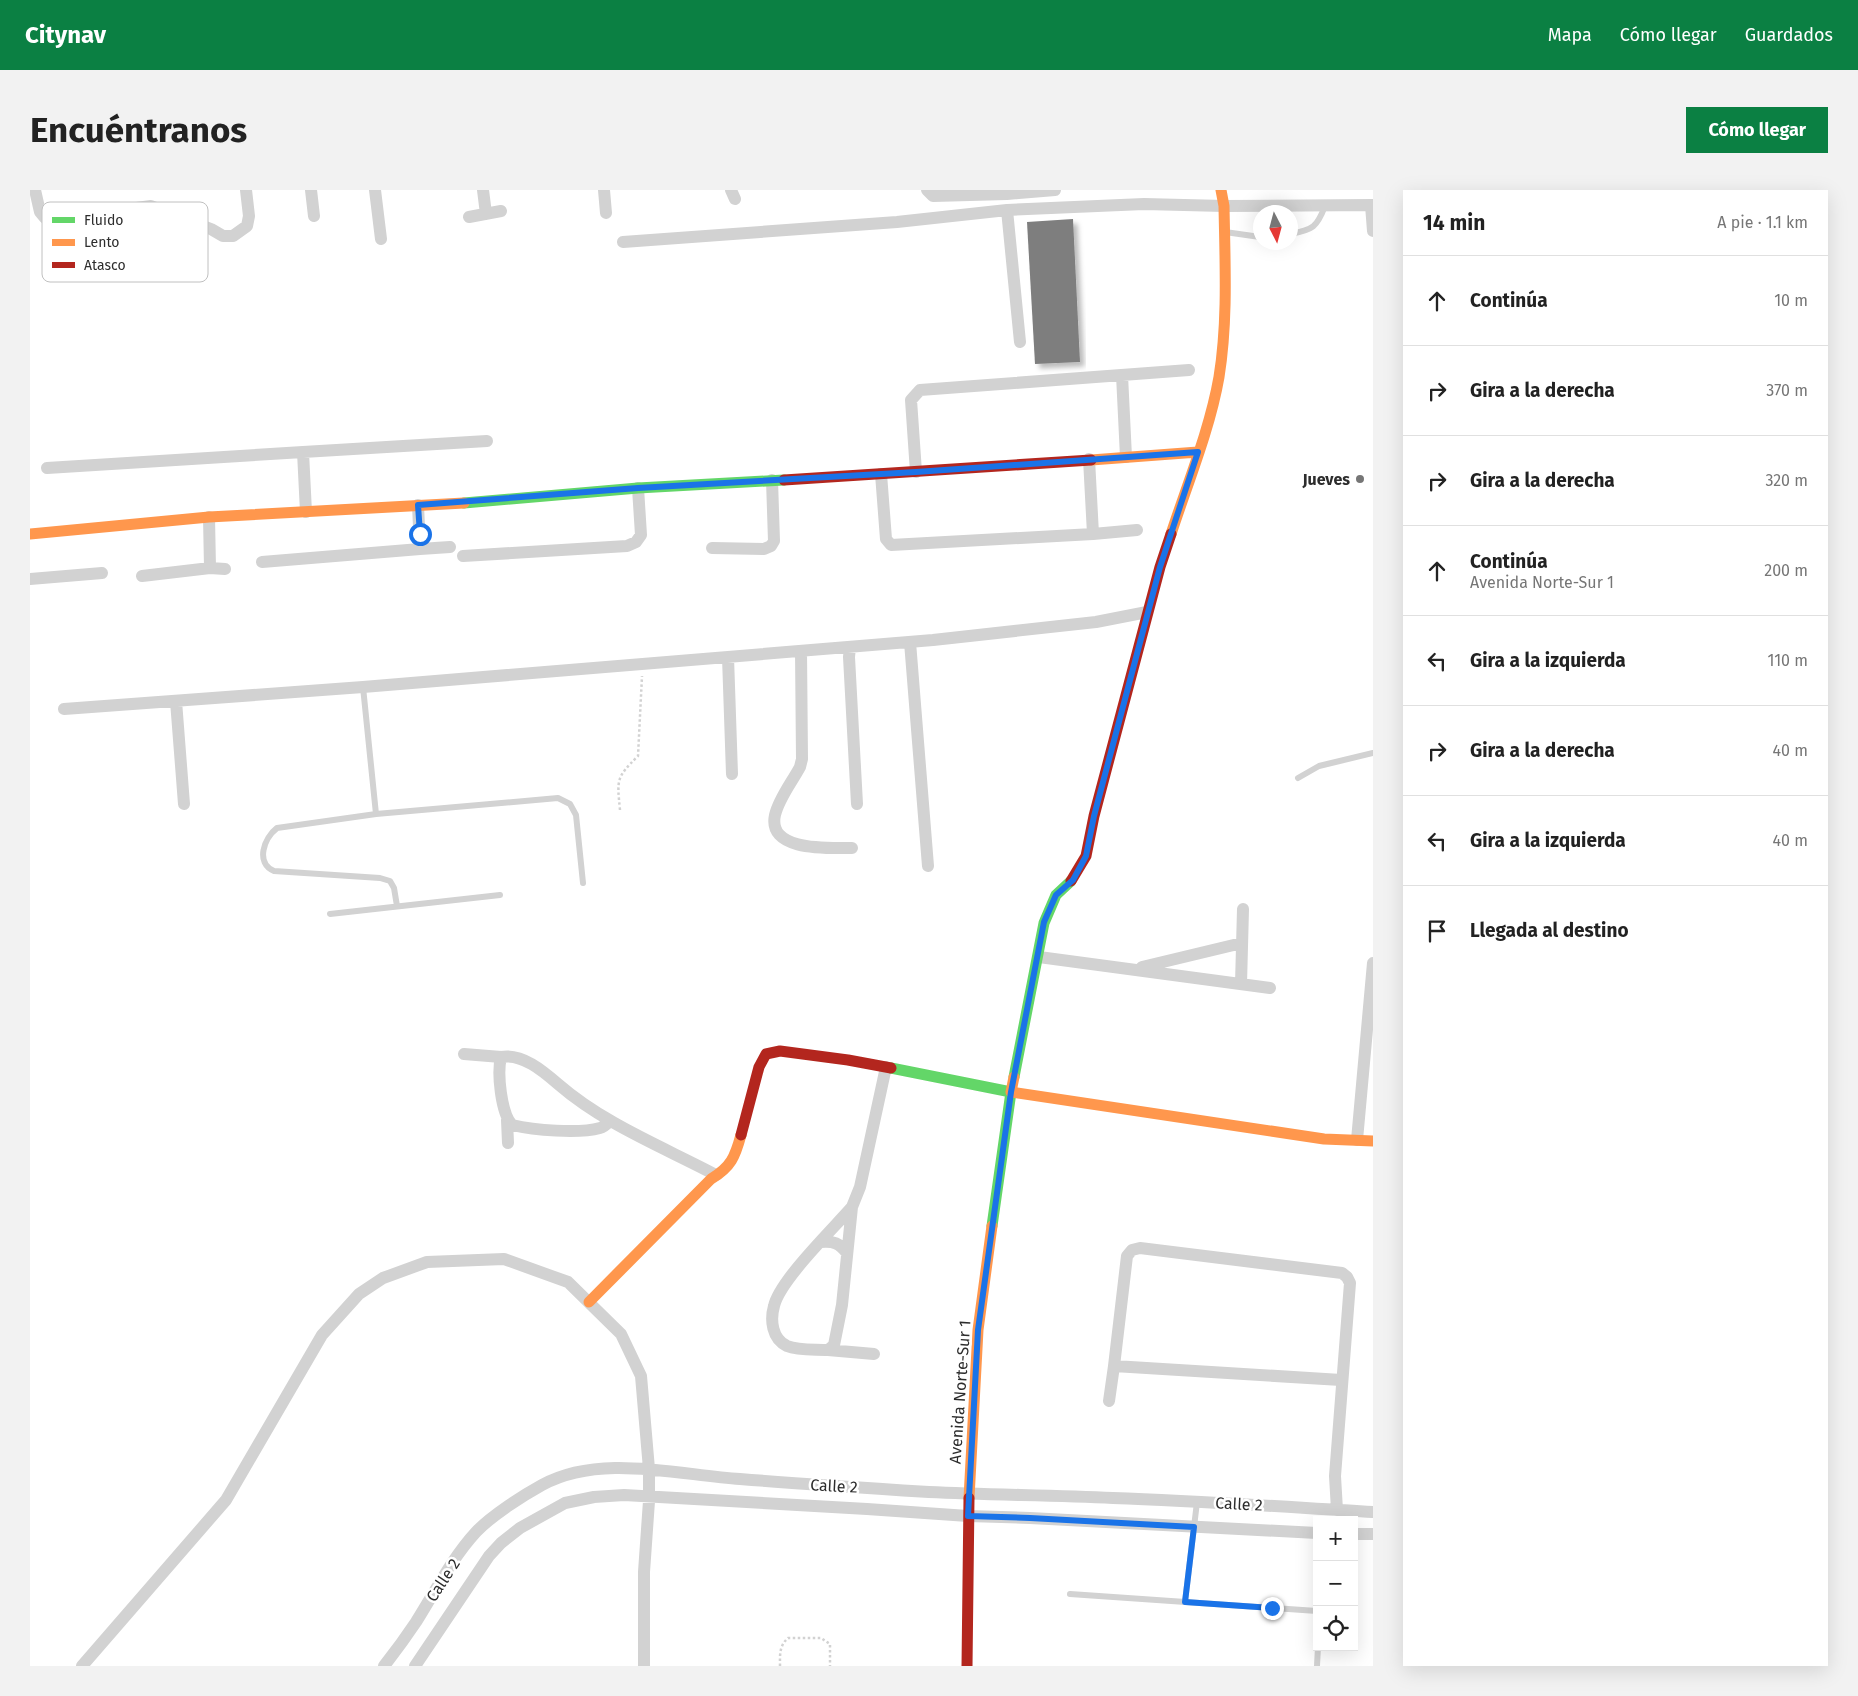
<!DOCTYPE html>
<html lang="es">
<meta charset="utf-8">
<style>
:root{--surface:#fff;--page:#f2f2f2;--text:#222;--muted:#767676;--line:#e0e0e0;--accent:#0b8043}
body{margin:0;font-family:"Fira Sans",sans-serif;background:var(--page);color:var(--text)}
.controls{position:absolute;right:15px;bottom:15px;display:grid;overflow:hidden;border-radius:0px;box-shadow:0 5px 20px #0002}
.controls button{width:45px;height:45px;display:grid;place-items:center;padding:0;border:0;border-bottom:1px solid var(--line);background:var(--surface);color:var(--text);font:25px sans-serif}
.compass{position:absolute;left:1223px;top:15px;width:45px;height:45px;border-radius:50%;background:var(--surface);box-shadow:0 5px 20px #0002;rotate:174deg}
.stop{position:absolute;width:15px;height:15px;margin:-11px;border:4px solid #1a73e8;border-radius:50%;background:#fff}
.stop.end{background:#1a73e8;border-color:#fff;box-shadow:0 1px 5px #0008}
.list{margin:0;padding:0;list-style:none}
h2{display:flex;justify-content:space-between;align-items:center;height:65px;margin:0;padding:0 20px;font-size:21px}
h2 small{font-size:16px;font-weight:400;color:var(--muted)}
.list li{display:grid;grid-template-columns:32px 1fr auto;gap:15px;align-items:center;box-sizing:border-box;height:90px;padding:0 20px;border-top:1px solid var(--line)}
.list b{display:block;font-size:19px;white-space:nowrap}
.list p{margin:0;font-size:16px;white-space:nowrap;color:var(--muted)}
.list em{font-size:16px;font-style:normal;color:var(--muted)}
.icon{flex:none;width:28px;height:28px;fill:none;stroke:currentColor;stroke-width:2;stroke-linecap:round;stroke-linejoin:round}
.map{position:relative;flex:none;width:1343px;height:1476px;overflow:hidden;border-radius:0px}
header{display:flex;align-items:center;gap:30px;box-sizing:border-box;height:70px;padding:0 25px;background:var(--accent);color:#fff}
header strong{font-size:24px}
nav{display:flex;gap:28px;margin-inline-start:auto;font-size:18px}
.intro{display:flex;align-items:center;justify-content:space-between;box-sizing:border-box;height:120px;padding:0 30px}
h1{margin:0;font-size:35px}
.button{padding:12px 22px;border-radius:0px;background:var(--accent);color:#fff;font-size:18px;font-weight:700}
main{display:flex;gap:30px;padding:0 30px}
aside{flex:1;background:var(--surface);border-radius:0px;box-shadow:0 5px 20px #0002}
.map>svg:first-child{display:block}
</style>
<header>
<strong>Citynav</strong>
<nav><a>Mapa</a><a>Cómo llegar</a><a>Guardados</a></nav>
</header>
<div class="intro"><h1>Encuéntranos</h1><a class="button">Cómo llegar</a></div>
<main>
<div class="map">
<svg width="1343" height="1476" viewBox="0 0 1343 1476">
<defs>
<filter id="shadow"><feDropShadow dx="4.5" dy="4.5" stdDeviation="2.5" flood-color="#0004"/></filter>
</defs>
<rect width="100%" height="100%" fill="#fff"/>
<path fill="#7e7e7e" filter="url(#shadow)" d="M1043,29l7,143 -45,2 -8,-142z"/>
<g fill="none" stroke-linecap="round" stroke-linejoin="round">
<path stroke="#d2d2d2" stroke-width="2.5" stroke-dasharray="2.5 2.5" stroke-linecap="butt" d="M590,620c-3,-31 -4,-32 18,-54l4,-80
M750,1476c0,-11 -1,-20 8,-28h33l9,6v22"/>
<path stroke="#d2d2d2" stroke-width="6" d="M1195,42l35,5
M1260,44c23,-4 27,-7 35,-28
M333,497l13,127 -99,14c-13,10 -22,35 -3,43l106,7 10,3 4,7 3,18
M1268,588l21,-12 54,-13
M346,624l182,-16 12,6 6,11 7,68
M300,724l170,-19
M1040,1404l247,17
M1155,1412l12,-100
M1287,1476l1,-19"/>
<path stroke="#d2d2d2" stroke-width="12" d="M5,0l5,22 5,6 10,1 96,-13 60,23 12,7h10l14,-10 2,-10 -3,-26
M281,0l3,26
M345,0l6,49
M453,0l3,24
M574,0l2,23
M701,0l4,9
M897,0l6,6 74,-2 48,-4
M1341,15l2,26
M977,20l13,132
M439,27l32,-6
M593,52l274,-20 110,-12 137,-6 80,2 149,-1
M1092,185l4,82
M1059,269l4,75
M17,278l256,-16
M886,282l-5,-72 9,-10 269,-20
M851,284l5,65 5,6 202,-11 44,-4
M276,322l-3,-60 184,-11
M682,358l52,1 7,-3 3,-5 -2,-61
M390,359l30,-2
M433,366l164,-10 9,-4 5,-7 -3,-47
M232,372l158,-13 -2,-44
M180,378l15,1
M112,386l68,-8 -1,-51
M0,389l72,-6
M880,452l18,224
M820,457l-1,10 8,147
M771,461l1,108 -2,8c-8,15 -21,31 -25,48 -8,37 54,33 77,33
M698,467l4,117
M146,511l8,103
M34,519l299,-22 570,-47 163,-18 51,-10
M1009,767l231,31
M1112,777l100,-24
M1211,794l2,-75
M434,864l37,3
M477,930l1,23
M580,931c-3,3 -6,6 -10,7 -22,6 -66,2 -88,-3 -11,-12 -15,-52 -11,-68 21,-4 42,14 57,27 46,40 105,63 158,91
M1327,950l16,-177
M822,1017c-19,22 -72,73 -78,99 -4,14 -2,33 13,40 12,5 29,3 41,4l6,-5 8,-40 10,-98 8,-20 26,-120
M791,1052c13,-1 18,1 26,11
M798,1160l46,4
M1079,1211l5,-35
M1307,1320l-2,-34 15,-193 -3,-6 -5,-4 -202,-25 -8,2 -5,6 -13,110 227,14
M1324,1344h19
M52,1476l144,-166 96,-165 37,-41 24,-16 44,-16 77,-3 64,23 53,52 20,42 8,93v32l-5,71v94
M354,1476c11,-14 22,-29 32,-44 19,-30 36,-64 60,-90 15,-16 46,-36 66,-47 58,-32 136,-10 198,-6 63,5 126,9 189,13 61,3 123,3 184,6 87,3 173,9 260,14
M385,1476l74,-110 12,-13 19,-15 45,-25 29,-6 30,-2 243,14 101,7 62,2 287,15"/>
<path stroke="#63d668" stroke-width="11" d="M434,313l174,-15 146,-8
M861,878l120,24 -19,134
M984,887l30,-154 12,-28 15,-14"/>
<path stroke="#ff974d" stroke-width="11" d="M1061,270l107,-8
M0,344l179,-17 255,-14
M1141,344c16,-49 39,-105 48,-157 9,-56 6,-114 5,-171l-3,-16
M984,887l-3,15 313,47 49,2
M559,1112l122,-123c20,-12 24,-22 30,-44
M939,1308l9,-168 14,-104"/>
<path stroke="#b3261e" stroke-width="11" d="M754,290l307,-20
M1041,691l15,-25 8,-40 66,-249 11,-33
M711,945l18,-68 7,-13 14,-3 68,9 43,8
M937,1476l2,-168"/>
</g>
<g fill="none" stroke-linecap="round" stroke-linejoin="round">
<path stroke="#1a73e8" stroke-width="6" d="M390,344l-2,-29 220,-17 278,-16 282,-20 -38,115 -66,249 -8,40 -13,24 -17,15 -12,27 -33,170 -33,238 -10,186 62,2 164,9 -9,75 87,6"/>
</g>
<circle fill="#767676" stroke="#fff" stroke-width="2" cx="1330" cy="289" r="5"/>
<g text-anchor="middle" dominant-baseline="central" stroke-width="5" stroke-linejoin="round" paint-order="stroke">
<g font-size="16" font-weight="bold" fill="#2d2d2d" stroke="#fff" text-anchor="end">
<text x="1320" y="289">Jueves</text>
</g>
<g font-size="16" fill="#2d2d2d" stroke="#fff">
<text transform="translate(930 1202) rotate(-86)">Avenida Norte-Sur 1</text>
<text transform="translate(804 1296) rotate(3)">Calle 2</text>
<text transform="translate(1209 1314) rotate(3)">Calle 2</text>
<text transform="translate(413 1390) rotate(-57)">Calle 2</text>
</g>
</g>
<rect x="12" y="12" width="166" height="80" rx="8" fill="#fff" stroke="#c0c0c0" stroke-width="1"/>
<rect x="22" y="27" width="23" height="6" fill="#63d668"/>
<rect x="22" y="49" width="23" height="7" fill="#ff974d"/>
<rect x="22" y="72" width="23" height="6" fill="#b3261e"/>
<g font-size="14" fill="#2d2d2d">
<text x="54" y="35">Fluido</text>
<text x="54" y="57">Lento</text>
<text x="54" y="80">Atasco</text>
</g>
</svg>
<div class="controls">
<button>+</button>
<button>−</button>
<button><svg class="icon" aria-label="locate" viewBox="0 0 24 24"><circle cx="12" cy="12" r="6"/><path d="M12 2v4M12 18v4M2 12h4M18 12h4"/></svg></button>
</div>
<svg class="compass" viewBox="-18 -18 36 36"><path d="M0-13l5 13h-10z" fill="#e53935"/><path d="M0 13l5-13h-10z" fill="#767676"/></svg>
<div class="stop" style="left:390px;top:344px"></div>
<div class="stop end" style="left:1242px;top:1418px"></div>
</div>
<aside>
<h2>14 min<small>A pie · 1.1 km</small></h2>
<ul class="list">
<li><svg class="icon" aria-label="ahead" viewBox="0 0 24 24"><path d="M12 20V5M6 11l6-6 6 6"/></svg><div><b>Continúa</b></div><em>10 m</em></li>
<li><svg class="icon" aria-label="right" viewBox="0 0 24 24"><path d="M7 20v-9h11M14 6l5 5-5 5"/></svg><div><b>Gira a la derecha</b></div><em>370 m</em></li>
<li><svg class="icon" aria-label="right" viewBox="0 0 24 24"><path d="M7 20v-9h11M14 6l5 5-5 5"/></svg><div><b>Gira a la derecha</b></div><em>320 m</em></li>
<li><svg class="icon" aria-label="ahead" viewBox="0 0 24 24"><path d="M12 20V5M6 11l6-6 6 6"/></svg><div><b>Continúa</b><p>Avenida Norte-Sur 1</p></div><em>200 m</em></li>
<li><svg class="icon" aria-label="left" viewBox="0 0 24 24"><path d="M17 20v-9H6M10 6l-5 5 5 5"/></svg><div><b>Gira a la izquierda</b></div><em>110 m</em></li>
<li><svg class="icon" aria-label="right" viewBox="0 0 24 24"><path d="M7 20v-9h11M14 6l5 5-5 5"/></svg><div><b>Gira a la derecha</b></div><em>40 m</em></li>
<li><svg class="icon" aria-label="left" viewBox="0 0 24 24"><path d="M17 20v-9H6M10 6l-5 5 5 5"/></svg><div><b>Gira a la izquierda</b></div><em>40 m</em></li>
<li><svg class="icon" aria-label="arrive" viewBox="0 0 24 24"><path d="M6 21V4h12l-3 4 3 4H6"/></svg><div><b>Llegada al destino</b></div></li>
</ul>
</aside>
</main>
